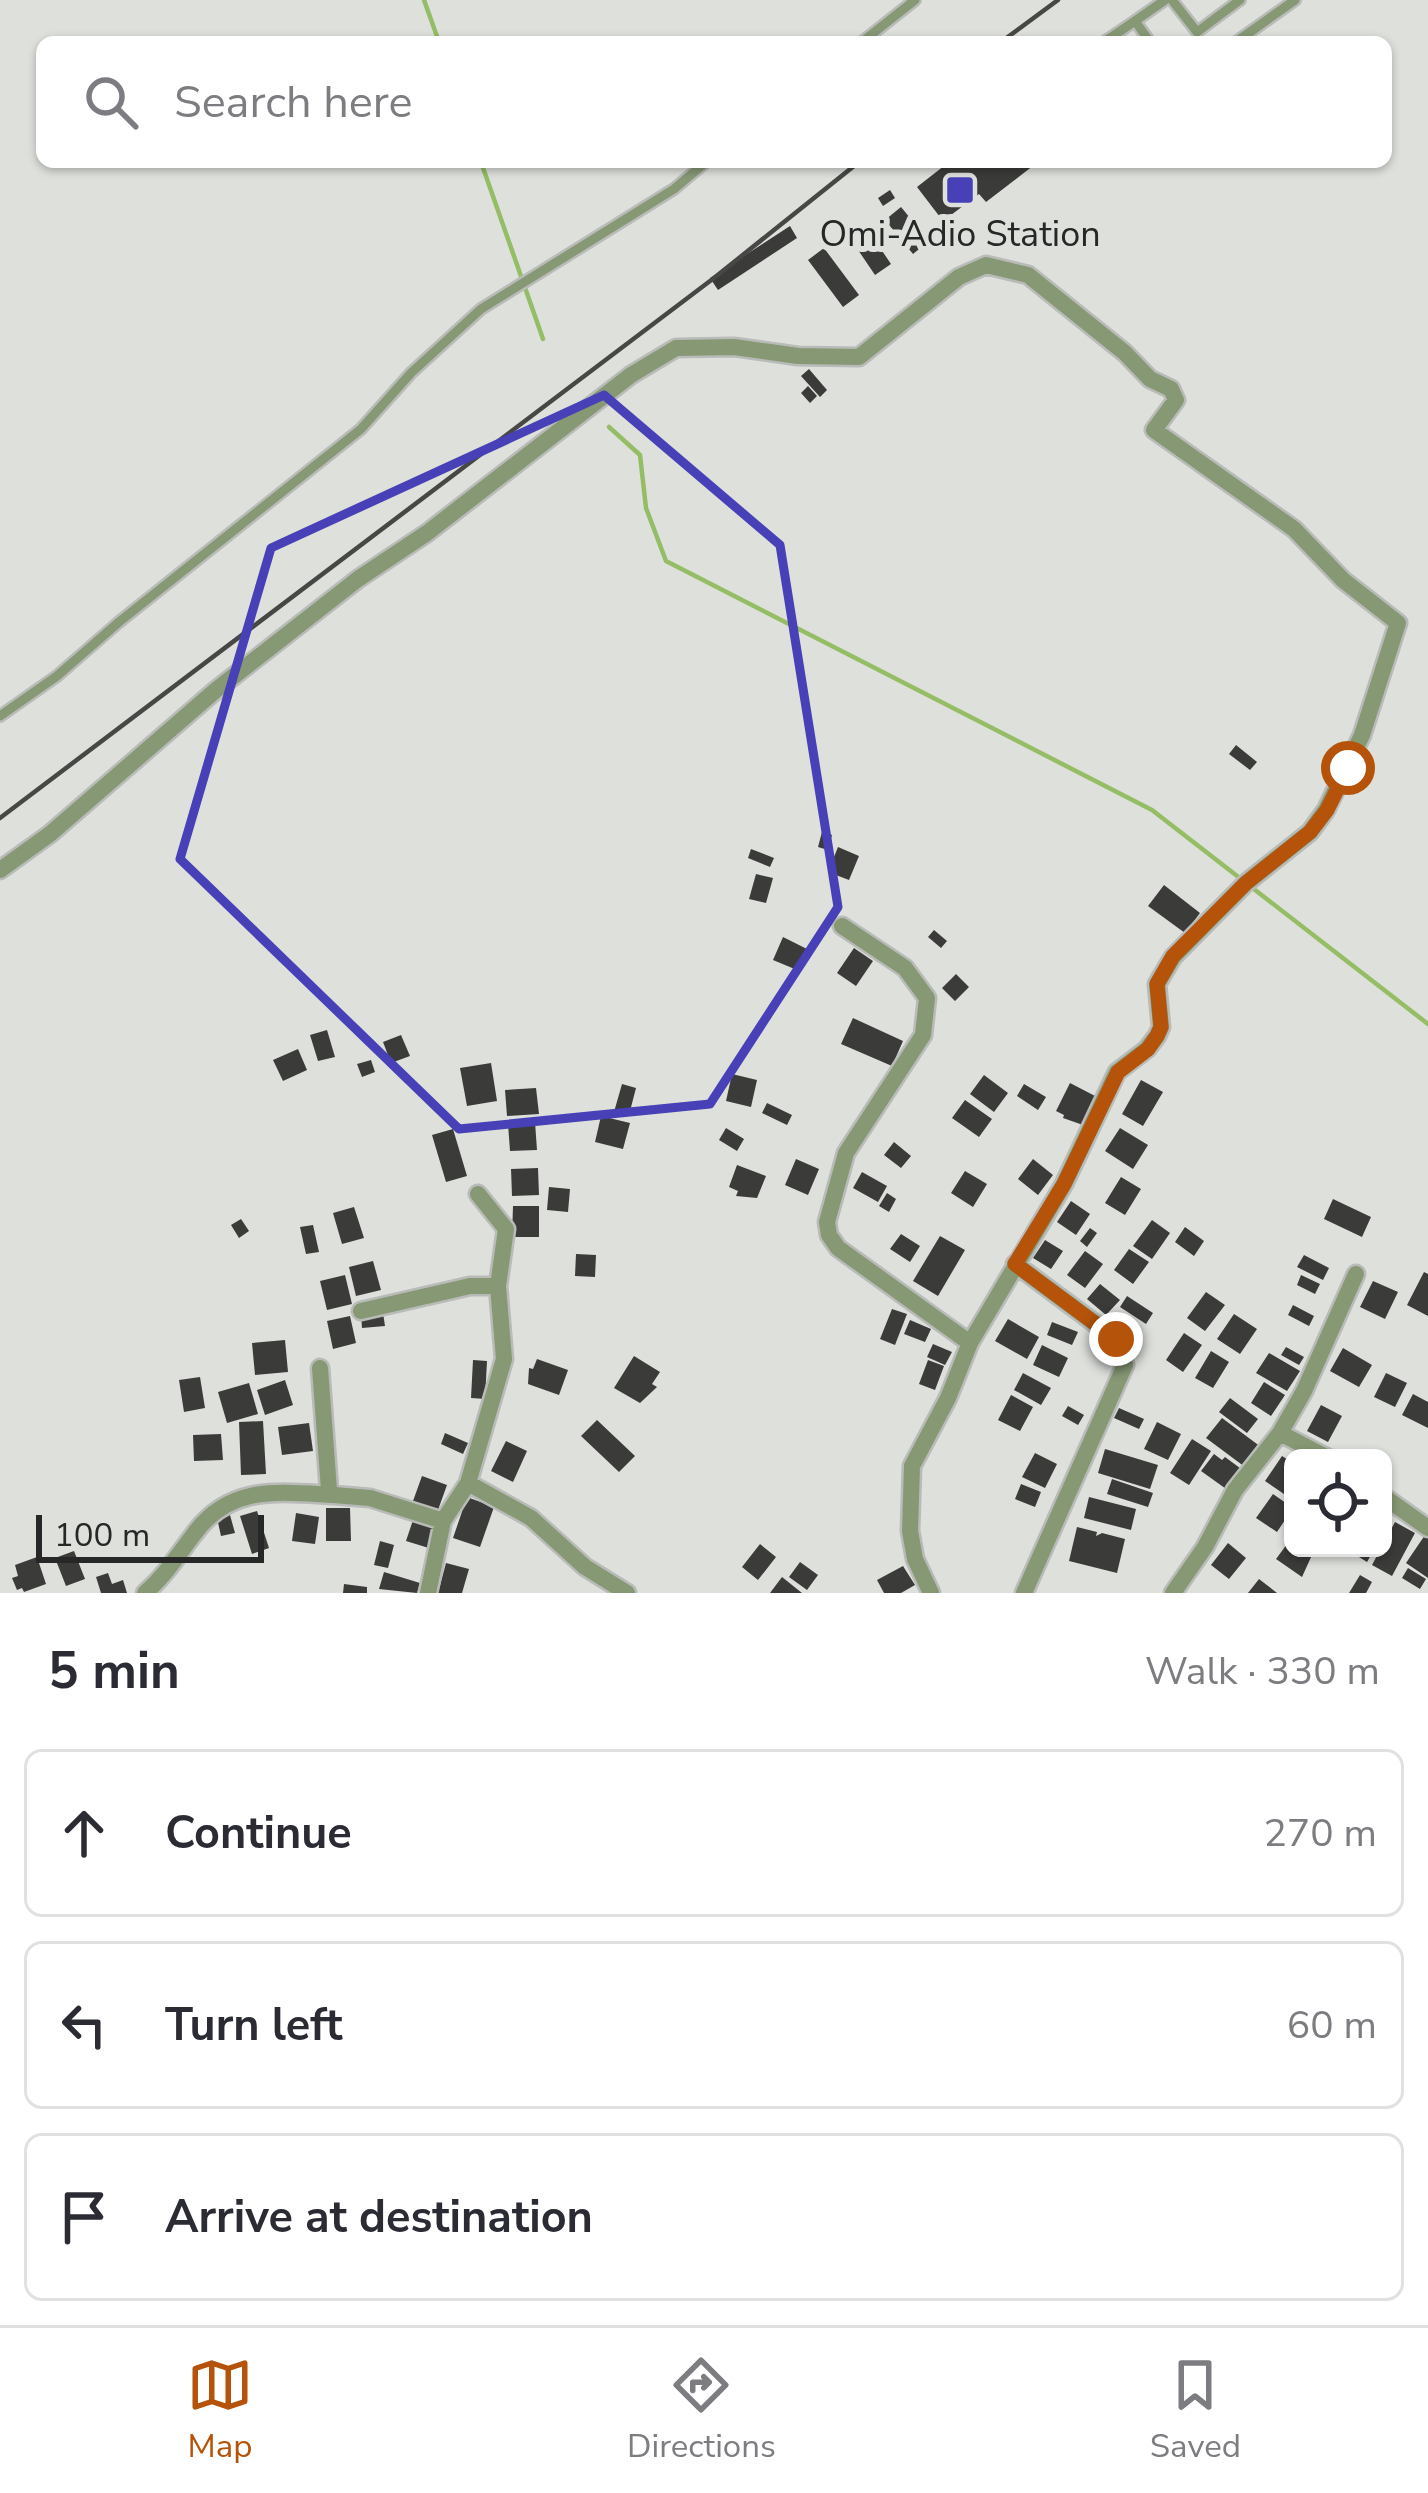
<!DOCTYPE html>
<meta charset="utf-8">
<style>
:root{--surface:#fff;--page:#f2f2f3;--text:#2b2b33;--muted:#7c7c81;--line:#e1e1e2;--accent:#b45309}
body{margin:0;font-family:"Nunito Sans",sans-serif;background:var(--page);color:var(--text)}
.controls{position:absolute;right:36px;bottom:36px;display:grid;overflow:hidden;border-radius:18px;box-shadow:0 3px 9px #0004}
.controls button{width:108px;height:108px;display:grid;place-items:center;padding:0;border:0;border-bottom:3px solid var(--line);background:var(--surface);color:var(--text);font:60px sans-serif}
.scale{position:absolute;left:36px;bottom:30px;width:228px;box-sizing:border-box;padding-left:12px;border:6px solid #262726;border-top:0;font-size:33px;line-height:42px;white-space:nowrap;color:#262726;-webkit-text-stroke:9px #dee0dc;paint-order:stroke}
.stop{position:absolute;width:36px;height:36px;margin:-27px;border:9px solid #b45309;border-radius:50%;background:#fff}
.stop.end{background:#b45309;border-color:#fff;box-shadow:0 3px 12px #0008}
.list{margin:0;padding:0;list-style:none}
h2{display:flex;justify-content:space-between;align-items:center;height:156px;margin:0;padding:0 48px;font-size:51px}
h2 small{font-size:39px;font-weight:400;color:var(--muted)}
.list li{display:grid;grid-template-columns:78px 1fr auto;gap:36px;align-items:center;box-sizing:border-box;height:168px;margin:0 24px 24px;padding:0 24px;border:3px solid var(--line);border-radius:18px}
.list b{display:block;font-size:45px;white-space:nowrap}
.list em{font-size:39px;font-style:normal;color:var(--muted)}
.icon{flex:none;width:66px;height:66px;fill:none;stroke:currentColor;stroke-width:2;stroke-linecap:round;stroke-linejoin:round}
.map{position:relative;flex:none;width:1428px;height:1593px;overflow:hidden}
.search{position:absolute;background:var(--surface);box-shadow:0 3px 9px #0004;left:36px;right:36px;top:36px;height:132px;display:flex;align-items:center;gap:30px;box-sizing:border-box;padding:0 42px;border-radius:18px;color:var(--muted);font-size:45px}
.sheet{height:732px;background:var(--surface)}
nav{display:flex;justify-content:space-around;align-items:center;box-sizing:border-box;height:168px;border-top:3px solid var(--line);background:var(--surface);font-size:33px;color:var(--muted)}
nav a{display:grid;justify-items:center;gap:6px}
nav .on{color:var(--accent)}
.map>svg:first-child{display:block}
</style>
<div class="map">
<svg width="1428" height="1593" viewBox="0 0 1428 1593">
<rect width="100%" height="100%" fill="#dee0dc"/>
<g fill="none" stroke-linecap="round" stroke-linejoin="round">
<path stroke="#95bd65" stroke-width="4.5" d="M424,0l15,42
M481,162l62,177
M609,427l31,28 6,53 20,53 486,249 89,69
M1250,886l178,138"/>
</g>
<path fill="#3b3c39" d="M949,162h89l-52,40 -7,-8 -36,27 -26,-34z
M890,190l5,8 -12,8 -5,-8z
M901,207l28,34 -16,13 -28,-34z
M790,226l7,12 -79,52 -8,-12z
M868,230l23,34 -16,11 -23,-34z
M824,248l35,47 -16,12 -35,-47z
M809,369l18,21 -7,7 -19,-21z
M808,386l9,10 -7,7 -9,-10z
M1236,745l21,17 -7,8 -21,-16z
M822,832l10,3 -4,15 -10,-3z
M838,847l21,9 -10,24 -21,-8z
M751,849l23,9 -4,9 -22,-9z
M756,874l17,4 -7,25 -17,-4z
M1164,885l36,28 -15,20 -37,-27z
M934,930l13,11 -6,7 -13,-11z
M783,937l24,12 -10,21 -24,-10z
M854,948l19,13 -17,25 -19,-13z
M956,974l13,13 -14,14 -13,-13z
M853,1018l50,23 -11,25 -51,-22z
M327,1030l8,27 -17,4 -8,-26z
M401,1035l9,21 -19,7 -8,-21z
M298,1049l9,21 -24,11 -10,-21z
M371,1060l4,12 -13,5 -5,-13z
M491,1063l6,38 -30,5 -7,-38z
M732,1074l25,6 -6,27 -25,-6z
M984,1075l24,18 -14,19 -24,-18z
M1141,1080l22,12 -20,34 -21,-12z
M1070,1083l27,14 -14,28 -20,-7 1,-3 -8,-4z
M622,1084l14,4 -7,27 -15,-3z
M1024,1084l22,13 -8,13 -21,-14z
M536,1088l3,26 -32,2 -2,-26z
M965,1100l27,19 -13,18 -27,-19z
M767,1103l25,12 -5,10 -25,-12z
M601,1116l29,7 -7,26 -28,-7z
M535,1122l2,28 -27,1 -2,-27z
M726,1128l18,11 -7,12 -18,-11z
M1120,1128l28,17 -15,24 -28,-18z
M453,1129l14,47 -21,6 -14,-47z
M894,1142l17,14 -10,12 -17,-13z
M796,1159l23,10 -11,26 -23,-10z
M1033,1159l20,16 -15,20 -20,-16z
M737,1165l29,11 -9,22 -21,-2 2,-5 -9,-4z
M538,1168l1,27 -27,1 -1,-27z
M965,1171l22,13 -14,23 -22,-14z
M862,1172l25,14 -9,16 -25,-14z
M1121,1177l20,12 -16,26 -20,-12z
M549,1187l21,2 -2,23 -21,-2z
M887,1193l9,6 -7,13 -10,-6z
M1333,1199l38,18 -9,20 -38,-18z
M1071,1201l19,13 -14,21 -19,-13z
M513,1206h26v31h-27z
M354,1207l10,31 -22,6 -9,-31z
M241,1219l8,12 -10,7 -8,-13z
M1152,1220l18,13 -18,26 -19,-13z
M313,1225l6,27 -13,2 -6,-27z
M1185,1227l19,14 -10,15 -19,-14z
M1090,1228l7,5 -10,14 -7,-6z
M901,1234l19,12 -10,16 -20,-13z
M940,1236l25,14 -27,46 -25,-15z
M1045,1240l18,11 -12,18 -18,-11z
M1129,1249l20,13 -16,22 -19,-14z
M1085,1251l18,13 -18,24 -18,-13z
M576,1254l20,1 -1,22 -20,-1z
M1304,1255l25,13 -6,12 -26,-13z
M373,1261l8,29 -25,6 -7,-29z
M1424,1272l4,2v42l-21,-11z
M345,1275l7,29 -25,6 -7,-29z
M1301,1275l19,9 -5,10 -18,-9z
M1373,1281l25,11 -13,27 -25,-12z
M1100,1284l20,16 -14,15 -19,-16z
M1206,1292l19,13 -20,26 -18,-13z
M1127,1296l26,17 -7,11 -26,-17z
M1293,1305l21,11 -5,10 -21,-11z
M892,1309l15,5 -12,31 -15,-6z
M383,1313l2,13 -23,2 -1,-13z
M1234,1314l23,15 -17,25 -23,-15z
M350,1316l6,27 -23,6 -6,-28z
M1008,1319l31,18 -12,22 -32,-18z
M910,1320l21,9 -6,13 -21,-8z
M1052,1322l26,10 -6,13 -25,-10z
M1184,1333l18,12 -19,27 -17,-12z
M285,1340l3,32 -33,3 -3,-32z
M933,1344l19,8 -7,13 -18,-8z
M1042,1345l26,13 -9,19 -26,-12z
M1286,1347l18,10 -5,8 -18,-10z
M1343,1348l29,17 -13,22 -29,-16z
M1211,1351l18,11 -16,26 -18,-10z
M1269,1353l31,18 -13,20 -31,-18z
M634,1356l26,16 -8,12 5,3 -17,16 -26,-15z
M537,1359l31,11 -9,25 -31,-11 1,-16 4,1z
M473,1360l14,1 -2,38 -14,-1z
M928,1360l16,6 -9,24 -16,-6z
M1023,1373l28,15 -10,17 -27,-15z
M1386,1373l21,10 -12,24 -21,-10z
M200,1377l5,31 -21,4 -5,-32z
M285,1380l8,25 -28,10 -8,-25z
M1264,1382l21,13 -14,21 -20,-13z
M249,1383l9,31 -31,9 -9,-31z
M1413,1394l15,8v26l-26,-13z
M1011,1395l22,12 -13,24 -22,-11z
M1230,1398l28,21 -11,14 -28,-21z
M1321,1405l21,11 -14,26 -21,-11z
M1068,1406l16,9 -6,10 -16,-9z
M1119,1408l25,11 -5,10 -25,-11z
M1222,1418l39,29 -16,20 -39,-29z
M597,1420l38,36 -16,16 -38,-36z
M263,1421l3,53 -25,1 -2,-53z
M1157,1422l24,12 -13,26 -24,-11z
M309,1423l4,28 -31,4 -4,-28z
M445,1433l23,10 -5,11 -22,-10z
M221,1434l2,26 -29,1 -1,-26z
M1192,1439l19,12 -22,34 -19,-12z
M506,1441l21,10 -14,31 -22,-11z
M1105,1449l53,16 -8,24 -52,-16z
M1035,1453l22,11 -12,24 -23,-11z
M1214,1454l8,6 3,-3 19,14 -15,20 -28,-20z
M1282,1456l11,7v17l-9,14 -19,-13z
M422,1476l25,9 -9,25 -25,-9z
M1112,1479l41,14 -5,14 -41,-13z
M1021,1484l20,8 -6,15 -20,-8z
M1273,1494l20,14 -16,24 -21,-14z
M467,1497l27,10 -14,40 -27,-9z
M1089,1497l47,12 -5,21 -47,-12z
M326,1508h24l1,33h-25z
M257,1511l12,37 -17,6 -12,-38z
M296,1513l23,4 -4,27 -23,-3z
M415,1514l25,8 -8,27 -26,-8z
M230,1515l5,18 -14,3 -4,-18z
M1395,1522l20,11 -23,43 -20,-11z
M1077,1527l20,5 -1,4 6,-3 23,6 -8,34 -48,-12z
M1425,1535l3,2v41l-22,-15z
M1290,1540l3,8h9l10,7 -10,22 -26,-18z
M380,1541l14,4 -6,23 -14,-3z
M1228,1543l18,15 -17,21 -18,-14z
M760,1544l16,13 -18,23 -16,-13z
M1353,1548h22l-8,14 -16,-10z
M74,1551l11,28 -19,7 -11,-28z
M37,1557l9,27 -22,8 -2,-4 -5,2 -5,-12 6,-2 -3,-11z
M800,1562l18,13 -11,15 -18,-13z
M446,1563l23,6 -7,24h-24z
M903,1566l12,19 -14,8h-17l-7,-13z
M1408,1568l18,11 -6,10 -18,-11z
M384,1572l36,11 -3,10 -38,-4z
M108,1573l4,11 11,-4 4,13h-26l-5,-16z
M1360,1575l12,7 -6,11h-17z
M782,1577l20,16h-32z
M1259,1579l18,14h-29z
M344,1584l23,3v6h-24z"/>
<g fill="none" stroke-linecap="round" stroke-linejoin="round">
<g stroke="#b9bbb8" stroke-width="14">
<path id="lane" d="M1172,0l25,32 43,-32
M1135,21l30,-21
M862,42l53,-42
M1104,42l31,-21 15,21
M1236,42l59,-42
M0,716l57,-40 62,-54 242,-193 50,-56 70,-64 193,-120 32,-27"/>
</g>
<g stroke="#b9bbb8" stroke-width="21">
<path id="street" d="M0,870l50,-36 166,-144 142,-111 69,-46 204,-158 45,-27 58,-1 64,9 61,1 100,-80 27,-12 42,10 97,78 25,26 21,10 5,11 -22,30 140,99 49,51 55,43 -36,112 -36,75 -16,22 -64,51 -73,74 -16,27 4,43 -4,9 -10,13 -30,23 -53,112 -94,159 -22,55 -36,68 -2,65 5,28 16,34
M842,926l63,42 22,30 -4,37 -77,118 -19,69 2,13 9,13 132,95
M1015,1264l101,75 9,26 -101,228
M361,1311l109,-25h28
M320,1368l9,122 5,5 36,3 73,23
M1280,1433l48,25
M468,1483l63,35 54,49 42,26
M1383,1496l45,32
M145,1593c20,-17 33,-38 49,-59 36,-50 86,-42 140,-39
M428,1593l15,-72 25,-38 36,-124 -6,-73 8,-57 -28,-35
M1173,1593l32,-46 30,-57 45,-57 24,-42 52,-117"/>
</g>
<use href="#lane" stroke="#869874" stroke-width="9"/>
<use href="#street" stroke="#869874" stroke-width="16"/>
<path stroke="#474846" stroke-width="4.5" d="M1001,42l57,-42
M0,818l714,-540 145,-116"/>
</g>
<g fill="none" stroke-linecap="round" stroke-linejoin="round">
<path stroke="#b45309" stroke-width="15" d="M1116,1339l-101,-75 49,-80 54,-112 30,-23 9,-13 4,-9 -4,-43 16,-28 73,-73 64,-51 17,-22 21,-42"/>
</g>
<path fill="none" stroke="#4740b6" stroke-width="9" stroke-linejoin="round" d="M604,395l176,150 58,362 -128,197 -251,25 -279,-270 91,-311z"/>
<rect fill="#4740b6" stroke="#dee0dc" stroke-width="4.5" x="945" y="175" width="30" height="30" rx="6"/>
<g text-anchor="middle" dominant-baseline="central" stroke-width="12" stroke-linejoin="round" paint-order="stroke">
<g font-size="36" fill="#262726" stroke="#dee0dc">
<text x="960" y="234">Omi-Adio Station</text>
</g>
</g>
</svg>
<div class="controls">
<button><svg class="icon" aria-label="locate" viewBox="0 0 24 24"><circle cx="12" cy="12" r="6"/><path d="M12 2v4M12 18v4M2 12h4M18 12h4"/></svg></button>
</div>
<div class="scale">100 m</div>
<div class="stop" style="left:1348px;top:768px"></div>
<div class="stop end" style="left:1116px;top:1339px"></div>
<div class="search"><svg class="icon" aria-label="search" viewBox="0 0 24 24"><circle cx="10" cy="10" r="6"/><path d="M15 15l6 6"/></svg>Search here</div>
</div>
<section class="sheet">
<h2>5 min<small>Walk · 330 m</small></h2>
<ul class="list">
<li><svg class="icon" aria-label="ahead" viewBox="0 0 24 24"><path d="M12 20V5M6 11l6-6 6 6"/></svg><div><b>Continue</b></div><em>270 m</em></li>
<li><svg class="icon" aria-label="left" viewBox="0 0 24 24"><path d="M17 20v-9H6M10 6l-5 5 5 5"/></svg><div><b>Turn left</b></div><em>60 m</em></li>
<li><svg class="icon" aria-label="arrive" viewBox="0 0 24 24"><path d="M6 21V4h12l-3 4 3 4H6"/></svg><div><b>Arrive at destination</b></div></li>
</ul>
</section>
<nav>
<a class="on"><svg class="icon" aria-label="map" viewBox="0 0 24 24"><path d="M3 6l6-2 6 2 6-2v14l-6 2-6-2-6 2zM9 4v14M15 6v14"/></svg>Map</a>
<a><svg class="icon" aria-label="directions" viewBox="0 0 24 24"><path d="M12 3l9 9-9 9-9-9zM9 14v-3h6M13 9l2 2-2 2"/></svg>Directions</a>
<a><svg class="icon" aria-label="saved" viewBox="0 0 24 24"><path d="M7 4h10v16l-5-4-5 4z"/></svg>Saved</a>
</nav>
